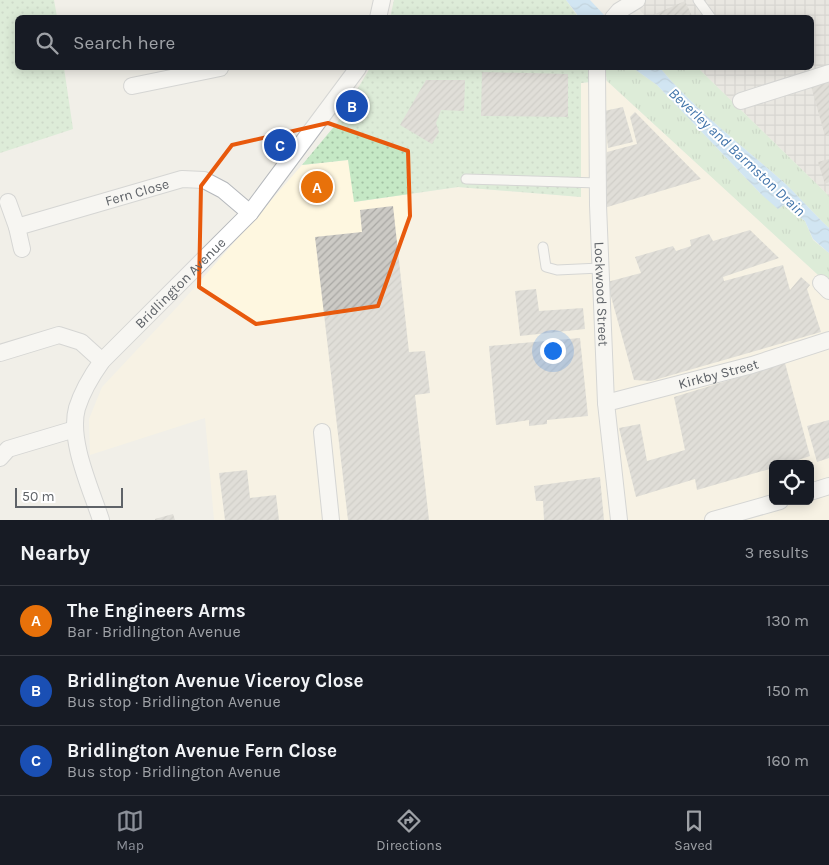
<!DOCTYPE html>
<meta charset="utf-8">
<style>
:root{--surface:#171b24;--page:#20242c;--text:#f1f3f6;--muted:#9ea1a6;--line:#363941;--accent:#8c9099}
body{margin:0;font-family:Karla,sans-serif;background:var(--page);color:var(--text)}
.controls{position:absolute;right:15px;bottom:15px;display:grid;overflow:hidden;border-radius:8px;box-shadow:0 2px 12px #0003}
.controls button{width:45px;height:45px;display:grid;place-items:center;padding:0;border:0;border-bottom:1px solid var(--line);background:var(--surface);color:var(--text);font:25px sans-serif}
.scale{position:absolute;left:15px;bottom:12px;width:108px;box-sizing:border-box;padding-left:5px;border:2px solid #5f6368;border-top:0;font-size:14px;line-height:18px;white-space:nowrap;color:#5f6368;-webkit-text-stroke:4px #fff;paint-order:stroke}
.you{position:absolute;left:552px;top:350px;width:18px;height:18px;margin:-12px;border:4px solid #fff;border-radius:50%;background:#1a73e8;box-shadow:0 0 0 8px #1a73e833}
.badge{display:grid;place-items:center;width:32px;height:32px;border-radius:50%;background:var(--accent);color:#fff;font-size:16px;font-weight:700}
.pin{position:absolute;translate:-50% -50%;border:2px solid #fff;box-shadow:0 1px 5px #0006}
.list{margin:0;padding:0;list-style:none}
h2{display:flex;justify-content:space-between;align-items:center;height:65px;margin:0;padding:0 20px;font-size:21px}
h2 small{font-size:16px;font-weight:400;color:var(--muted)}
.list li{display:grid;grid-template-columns:32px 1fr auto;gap:15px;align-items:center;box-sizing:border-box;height:70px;padding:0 20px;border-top:1px solid var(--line)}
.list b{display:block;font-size:19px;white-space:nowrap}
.list p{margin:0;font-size:16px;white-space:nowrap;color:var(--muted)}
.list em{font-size:16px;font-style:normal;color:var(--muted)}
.icon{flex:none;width:28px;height:28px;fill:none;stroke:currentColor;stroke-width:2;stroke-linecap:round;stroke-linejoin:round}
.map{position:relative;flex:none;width:829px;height:520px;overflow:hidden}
.search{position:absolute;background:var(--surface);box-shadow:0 2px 12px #0003;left:15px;right:15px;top:15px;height:55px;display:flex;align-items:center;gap:12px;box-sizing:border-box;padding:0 18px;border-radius:8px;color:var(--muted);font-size:19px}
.sheet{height:275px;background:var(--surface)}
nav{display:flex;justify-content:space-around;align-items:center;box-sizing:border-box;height:70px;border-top:1px solid var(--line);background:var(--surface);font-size:14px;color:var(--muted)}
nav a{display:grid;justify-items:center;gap:2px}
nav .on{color:var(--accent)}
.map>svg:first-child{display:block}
</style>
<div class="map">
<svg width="829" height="520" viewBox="0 0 829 520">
<defs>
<pattern id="industrial-grid" width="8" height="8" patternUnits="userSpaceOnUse" patternTransform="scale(1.25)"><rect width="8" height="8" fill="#e0deda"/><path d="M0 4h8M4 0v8" fill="none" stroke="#b9b8b5"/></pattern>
<pattern id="grass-tufts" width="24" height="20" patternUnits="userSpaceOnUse" patternTransform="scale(1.25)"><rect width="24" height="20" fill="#c5e8c5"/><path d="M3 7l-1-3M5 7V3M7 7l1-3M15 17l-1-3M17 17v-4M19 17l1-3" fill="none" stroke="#a3c0a4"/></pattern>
<pattern id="park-dots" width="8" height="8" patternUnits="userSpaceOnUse" patternTransform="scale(1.25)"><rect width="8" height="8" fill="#c5e8c5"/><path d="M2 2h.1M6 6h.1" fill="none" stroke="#a3c0a4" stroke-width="1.8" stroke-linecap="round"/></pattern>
<pattern id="water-waves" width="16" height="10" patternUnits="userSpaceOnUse" patternTransform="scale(1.25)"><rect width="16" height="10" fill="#aadaff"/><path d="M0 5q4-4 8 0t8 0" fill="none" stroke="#8eb4d2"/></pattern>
<pattern id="building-hatch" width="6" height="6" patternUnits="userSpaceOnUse" patternTransform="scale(1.25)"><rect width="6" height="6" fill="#cccac5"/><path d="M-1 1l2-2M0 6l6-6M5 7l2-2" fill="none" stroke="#a9a8a4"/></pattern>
</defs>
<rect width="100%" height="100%" fill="#f1efe8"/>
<path fill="#fef7e0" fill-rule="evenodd" d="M607,81l222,204v235h-615l-9,-102 -115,37 -1,-36 13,-32 77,-82 123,-140 46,-5 7,42 103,-15 123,10v-114zM773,464h37v37h-37z"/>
<path fill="url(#industrial-grid)" d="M631,0h198v196l-131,-128h114v-50l-166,-1z"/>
<path fill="url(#grass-tufts)" d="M607,68h26l24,17 104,109 23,11 21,16 8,19 16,13v32l-222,-204 -2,-11z
M660,68h38l131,128v32c-17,-16 -32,-34 -49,-49 -41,-36 -85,-69 -120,-111z"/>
<path fill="url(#park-dots)" d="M0,0h54l3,17 -39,1v50h46l9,61 -73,24z
M394,0h172l12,17 -188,1z
M370,68h220v14l-9,1v114l-123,-10 -104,15 -6,-42 -46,5 35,-42z"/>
<path fill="url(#water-waves)" d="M566,0h24l16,17h-27z
M633,68h27c35,42 79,75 120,111 17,15 32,33 49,49v25l-16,-14 -8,-18 -21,-16 -6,4 -17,-15 -104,-109z"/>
<path fill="url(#building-hatch)" d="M685,1l8,17h-47z
M482,72l86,2v43l-87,-1z
M426,80h39l-1,31 -23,-1 -5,13 3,9 -7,12 -32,-19z
M829,81v53l-4,2 -14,-50z
M623,107l10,35 -25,6 -4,-37z
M635,112l66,67 -97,29 3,-56 30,-8 -7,-27z
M829,159v23l-4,2 -7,-22z
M393,206l16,146 16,-1 5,42 -15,2 14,125h-81l-33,-283 47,-5 -2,-22z
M750,230l29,28 -56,19 1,4 59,-16 7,25 11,-13 9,8 -3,4 14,43 -170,49 -17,-1 -27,-98 34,-9 -6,-16 38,-11 3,5 15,-5 -1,-6 19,-6 4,7z
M536,289l3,22 44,-3 2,21 -65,7 -5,-45z
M580,338l8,78 -41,4v4l-18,2v-6l-33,5 -7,-79z
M785,363l25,93 -24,8h-13v4l-76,22 -2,-11 -59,18 -17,-69 21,-4 7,37 38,-11 -11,-53z
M829,420v38l-12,4 -10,-36z
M247,470l3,28 26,-3 3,25h-54l-6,-47z
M600,477l4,43h-60l-1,-19h-7l-2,-15z
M173,514l2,6h-20v-1z"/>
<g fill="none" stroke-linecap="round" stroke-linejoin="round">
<g stroke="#b5b8bc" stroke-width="11">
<path id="service" d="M698,0l13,18
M466,179l132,4
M543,247l3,20 11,3 43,-2"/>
</g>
<g stroke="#b5b8bc" stroke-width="18">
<g id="minor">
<path d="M378,18l4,-18"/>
<path d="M613,18l6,-7 18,-11"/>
<path id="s1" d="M597,68l1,137 8,198 13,117"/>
<path d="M132,86l88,-18"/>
<path d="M741,101l88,-28"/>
<path d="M8,202l9,25 5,22"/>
<path id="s2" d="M17,227l165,-48 22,1 19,10 27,23"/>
<path d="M821,283l8,8"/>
<path d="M0,353l59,-18 22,7 21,19"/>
<path id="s3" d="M606,403l146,-38 77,-25"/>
<path d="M322,432l9,88"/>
<path d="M0,458l8,-9 67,-20"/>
<path d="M810,492l19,-6"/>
<path id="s4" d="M101,520c-10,-31 -33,-80 -24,-112 5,-16 15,-33 25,-47l148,-148 108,-145"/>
<path d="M713,520l67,-19"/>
</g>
</g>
<use href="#service" stroke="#fff" stroke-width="9"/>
<use href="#minor" stroke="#fff" stroke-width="16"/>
</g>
<path d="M0 0H829V520H0ZM328,123l80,28 2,65 -32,90 -122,18 -57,-37 2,-101 31,-41z" fill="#f1efe8" fill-opacity=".55" fill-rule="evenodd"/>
<path fill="none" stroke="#e8590c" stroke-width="4" stroke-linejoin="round" d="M328,123l80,28 2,65 -32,90 -122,18 -57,-37 2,-101 31,-41z"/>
<g text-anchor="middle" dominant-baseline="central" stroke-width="4" stroke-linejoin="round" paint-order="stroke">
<g font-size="14" fill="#5f6368" stroke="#fff">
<text stroke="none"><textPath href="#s2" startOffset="125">Fern Close</textPath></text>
<text stroke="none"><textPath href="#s4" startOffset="280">Bridlington Avenue</textPath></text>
<text stroke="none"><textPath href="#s1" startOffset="226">Lockwood Street</textPath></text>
<text stroke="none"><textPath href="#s3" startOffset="116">Kirkby Street</textPath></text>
</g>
<g font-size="15" font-style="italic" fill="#4174aa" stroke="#fff">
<text transform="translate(737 152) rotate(43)">Beverley and Barmston Drain</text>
</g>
</g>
</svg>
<div class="controls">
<button><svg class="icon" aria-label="locate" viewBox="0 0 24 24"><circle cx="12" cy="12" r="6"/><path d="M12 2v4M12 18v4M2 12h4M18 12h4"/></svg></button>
</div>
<div class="scale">50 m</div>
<div class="you"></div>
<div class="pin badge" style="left:317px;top:187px;background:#e8710a">A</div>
<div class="pin badge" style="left:352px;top:106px;background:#1a4fb4">B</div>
<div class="pin badge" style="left:280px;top:145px;background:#1a4fb4">C</div>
<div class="search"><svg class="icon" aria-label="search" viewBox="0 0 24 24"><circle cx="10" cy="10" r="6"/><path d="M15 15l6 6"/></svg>Search here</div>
</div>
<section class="sheet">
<h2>Nearby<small>3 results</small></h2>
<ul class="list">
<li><span class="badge" style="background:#e8710a">A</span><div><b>The Engineers Arms</b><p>Bar · Bridlington Avenue</p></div><em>130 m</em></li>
<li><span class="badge" style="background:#1a4fb4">B</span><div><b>Bridlington Avenue Viceroy Close</b><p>Bus stop · Bridlington Avenue</p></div><em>150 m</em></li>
<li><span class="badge" style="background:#1a4fb4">C</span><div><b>Bridlington Avenue Fern Close</b><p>Bus stop · Bridlington Avenue</p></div><em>160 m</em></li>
</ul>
</section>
<nav>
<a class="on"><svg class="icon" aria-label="map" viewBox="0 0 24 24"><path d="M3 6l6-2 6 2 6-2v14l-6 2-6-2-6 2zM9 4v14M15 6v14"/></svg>Map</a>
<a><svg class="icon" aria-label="directions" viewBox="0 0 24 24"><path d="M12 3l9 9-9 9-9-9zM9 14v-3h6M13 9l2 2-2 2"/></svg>Directions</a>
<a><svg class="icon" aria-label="saved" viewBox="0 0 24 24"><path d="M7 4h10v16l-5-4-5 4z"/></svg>Saved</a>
</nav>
